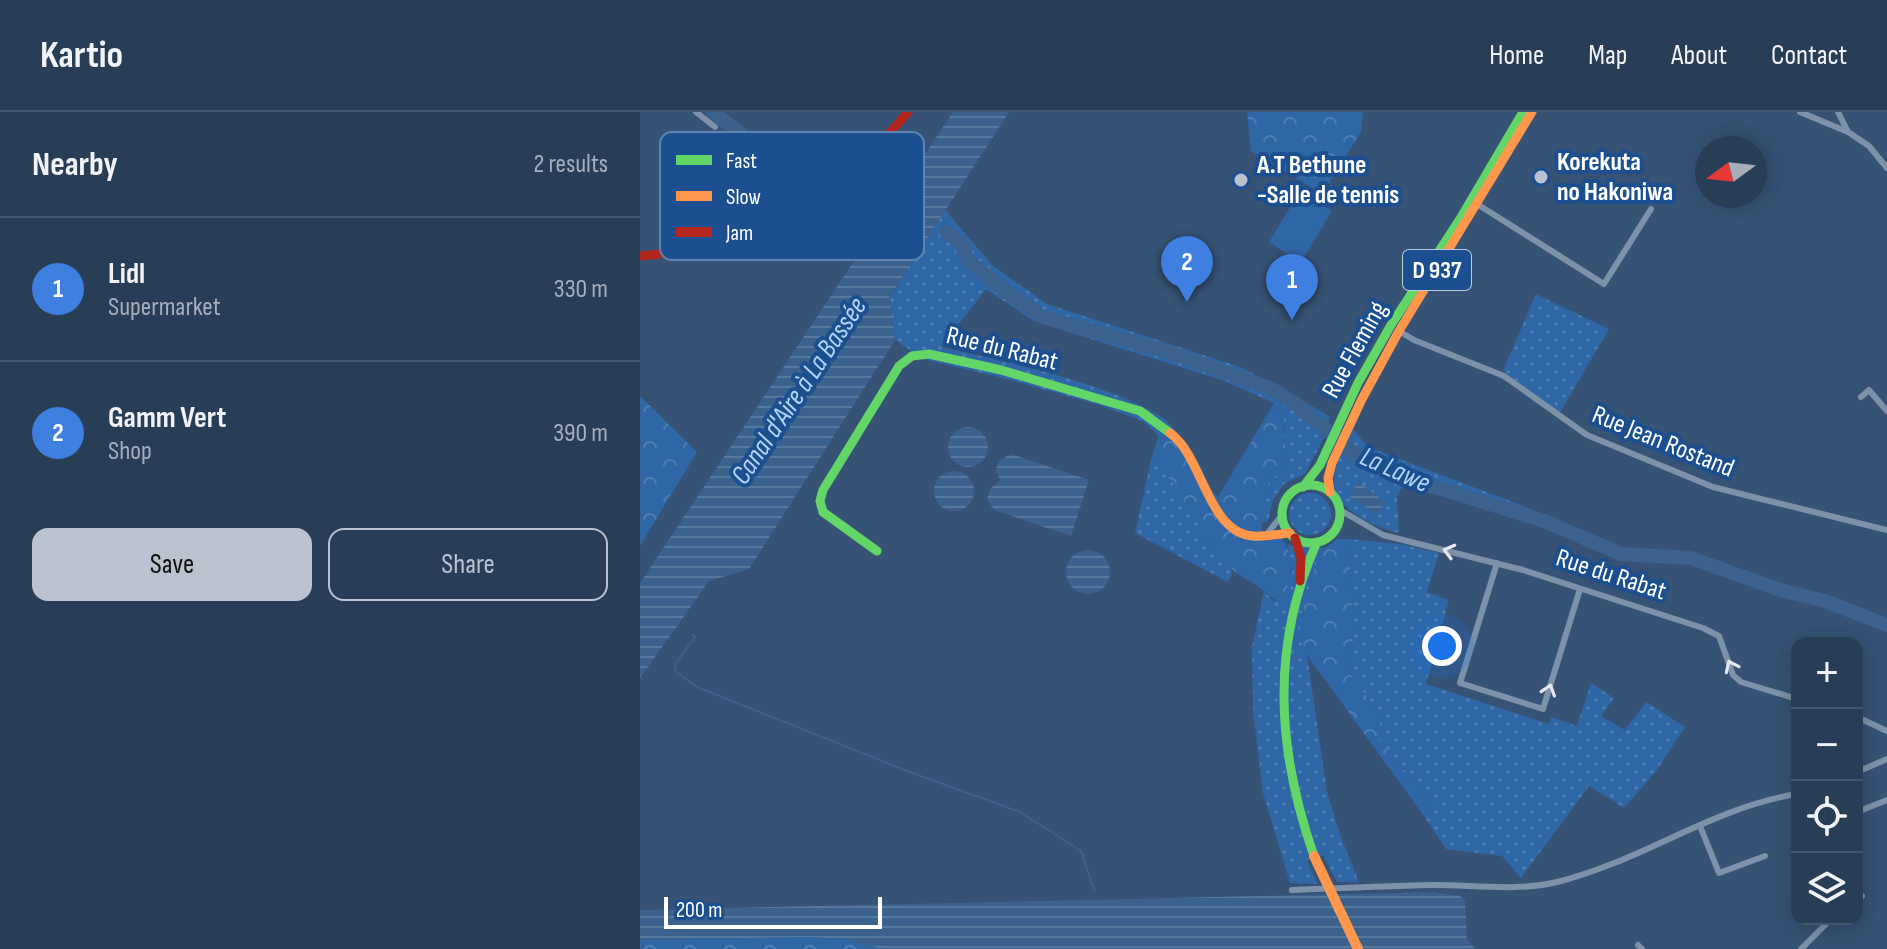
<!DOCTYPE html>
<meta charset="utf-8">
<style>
:root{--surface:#283e57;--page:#30455d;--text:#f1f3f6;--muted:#a5aeba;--line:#44576d;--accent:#b9c2ce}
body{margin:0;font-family:"Sofia Sans Condensed",sans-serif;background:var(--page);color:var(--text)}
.controls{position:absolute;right:24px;bottom:24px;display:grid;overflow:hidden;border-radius:16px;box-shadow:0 4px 20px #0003}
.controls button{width:72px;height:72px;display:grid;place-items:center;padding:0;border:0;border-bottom:2px solid var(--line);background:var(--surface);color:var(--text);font:40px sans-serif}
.compass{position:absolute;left:1055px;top:24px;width:72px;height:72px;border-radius:50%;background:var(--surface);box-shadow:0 4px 20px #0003;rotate:255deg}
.scale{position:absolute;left:24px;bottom:20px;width:218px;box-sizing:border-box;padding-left:8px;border:4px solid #fff;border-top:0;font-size:22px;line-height:28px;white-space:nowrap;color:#fff;-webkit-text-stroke:6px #1b4f8f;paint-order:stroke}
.you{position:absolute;left:802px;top:534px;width:28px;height:28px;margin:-20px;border:6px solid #fff;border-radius:50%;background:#1a73e8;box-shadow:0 0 0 12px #1a73e833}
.badge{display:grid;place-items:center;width:52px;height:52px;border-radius:50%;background:var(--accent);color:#fff;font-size:26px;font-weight:700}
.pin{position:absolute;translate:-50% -66px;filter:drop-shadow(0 2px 4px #0008)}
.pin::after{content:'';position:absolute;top:42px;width:28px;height:24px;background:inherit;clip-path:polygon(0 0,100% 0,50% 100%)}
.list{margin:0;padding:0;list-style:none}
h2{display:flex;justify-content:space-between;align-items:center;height:104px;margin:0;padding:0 32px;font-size:34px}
h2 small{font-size:26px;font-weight:400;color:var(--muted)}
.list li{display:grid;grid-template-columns:52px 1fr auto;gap:24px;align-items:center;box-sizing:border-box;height:144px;padding:0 32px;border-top:2px solid var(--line)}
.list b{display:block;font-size:30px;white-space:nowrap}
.list p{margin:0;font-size:26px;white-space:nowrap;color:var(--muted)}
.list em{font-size:26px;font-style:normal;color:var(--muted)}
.actions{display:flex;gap:16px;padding:24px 32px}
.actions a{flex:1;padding:18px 0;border:2px solid var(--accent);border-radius:16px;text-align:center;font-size:28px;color:var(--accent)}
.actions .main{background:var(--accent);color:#111}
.icon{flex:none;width:44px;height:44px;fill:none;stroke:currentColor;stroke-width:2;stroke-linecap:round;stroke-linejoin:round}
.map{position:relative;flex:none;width:1247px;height:837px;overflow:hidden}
header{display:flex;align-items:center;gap:48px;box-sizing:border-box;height:112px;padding:0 40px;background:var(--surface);border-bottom:2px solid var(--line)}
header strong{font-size:38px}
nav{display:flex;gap:44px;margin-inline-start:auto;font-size:28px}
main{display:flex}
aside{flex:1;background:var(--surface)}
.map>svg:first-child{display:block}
</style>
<header>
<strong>Kartio</strong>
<nav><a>Home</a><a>Map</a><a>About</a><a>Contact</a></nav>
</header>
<main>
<aside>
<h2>Nearby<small>2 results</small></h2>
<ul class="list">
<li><span class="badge" style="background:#3f7fe0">1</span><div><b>Lidl</b><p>Supermarket</p></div><em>330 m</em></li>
<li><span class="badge" style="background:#3f7fe0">2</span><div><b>Gamm Vert</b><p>Shop</p></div><em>390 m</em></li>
</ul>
<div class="actions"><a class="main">Save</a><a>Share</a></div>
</aside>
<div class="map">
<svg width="1247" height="837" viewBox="0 0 1247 837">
<defs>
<pattern id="grass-dots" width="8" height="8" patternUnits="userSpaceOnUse" patternTransform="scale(2)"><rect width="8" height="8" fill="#2f66a5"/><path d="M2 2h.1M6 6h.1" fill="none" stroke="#4e7db2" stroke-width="1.8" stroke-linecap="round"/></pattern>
<pattern id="forest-crowns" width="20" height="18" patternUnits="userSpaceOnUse" patternTransform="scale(2)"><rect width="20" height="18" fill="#2f66a5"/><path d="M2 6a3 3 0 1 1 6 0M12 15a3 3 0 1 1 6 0" fill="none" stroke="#4e7db2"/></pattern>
<pattern id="water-rules" width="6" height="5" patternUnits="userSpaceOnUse" patternTransform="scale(2)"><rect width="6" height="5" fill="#3b618d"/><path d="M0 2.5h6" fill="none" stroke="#58799e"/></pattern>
</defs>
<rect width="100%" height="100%" fill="#365274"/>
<path fill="url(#grass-dots)" d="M305,98l48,56 54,38 193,63 45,23 45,27 -5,19 -20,38 -21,10 -11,16 -5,21 -8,3 1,-23 10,-23 16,-7 -3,-51 -10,-17 -52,-23 -188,-59 -48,-32 -45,58c67,15 167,36 224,72l-5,18 -17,-16 -47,-17 -97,-27 -76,-18 -28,-19 -6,-41z
M896,182l73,35 -50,85 -56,-43z
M713,317l15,18 158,60 49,22 -6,9 -22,-10 -143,-44 -7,13 2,36c-24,-6 -70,-25 -65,-57 2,-15 13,-32 19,-47z
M512,344l18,20 39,65 24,30 -5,11 -93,-49z
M649 402a21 21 0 1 1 42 0a21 21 0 1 1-42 0Z
M709,427l51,5 39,9 -12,39 22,8 -23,84 123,40 2,-7 26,9 14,-43 23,15 -13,18 24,14 21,-28 39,25 -28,43 -33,38 -35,-22 -68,92 -19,-22 -56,-7 -22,-33 7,-12 -51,-65v-25l-30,-40 4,-49z
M648,433l36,3 -5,5 -20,82 8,20 20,137 14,45 18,45h-22l-14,-27 -16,5 10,24 -27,-1 -27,-90 -10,-82 -1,-64 12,-56 11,11 17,-31z"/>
<path fill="url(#forest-crowns)" d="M607,0h116l-2,20 -39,62 -71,-43z
M0,284l57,56 -57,94z
M634,291l10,17 3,52 -16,6c-10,22 -12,39 -7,63l17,-3c17,18 8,45 2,66 -9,-3 -12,-8 -20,-14 -9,-8 -22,-12 -31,-21 -33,-33 -49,-78 -80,-113l13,-37c13,14 23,27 33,43 7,13 10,25 20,35z
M697,427h12l5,86 -4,49 30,40v25l51,65 -7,12 -117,-161 -8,-20 6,-34 14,-48z
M169,825l34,2 39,10h-242v-9z"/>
<path fill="#2f66a5" d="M660,79l32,20 -31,51 -32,-20z"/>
<path fill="url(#water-rules)" d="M313,0h56l-120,186 6,42 -146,229 -40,12 -69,97v-95z
M308 335a20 20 0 1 1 40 0a20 20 0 1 1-40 0Z
M371,342l78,26 -18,56 -77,-26 -7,-11 3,-10 10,-9 -4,-10 3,-9z
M294 379a20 20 0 1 1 40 0a20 20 0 1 1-40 0Z
M718,370l28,20 -9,13 -27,-18z
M426 460a22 22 0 1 1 44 0a22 22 0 1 1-44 0Z
M792,780l28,4 5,5 2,38 8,10h-593l-39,-10 -34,-2 -169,3v-30z"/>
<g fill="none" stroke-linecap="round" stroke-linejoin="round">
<path stroke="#3b618d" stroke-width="2" d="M53,523l2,2 -19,26 -1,8 22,16 210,84 113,41 61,39c6,12 6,26 14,38"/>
<path stroke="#3b618d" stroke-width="14" d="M73,0l80,63 18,4 33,1 17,4 18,11
M306,120l14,11 9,18 36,30 38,26 126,35 103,37 22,14 65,54 39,14 17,12 30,7 99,31 77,33 70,4 89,32 45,11 62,24"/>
<path stroke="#7d92a8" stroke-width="6" d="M56,0l19,15
M1160,0l48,20
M1198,0l10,20 21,14 18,22
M837,92l127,80 47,-75
M759,219l15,9 90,36 83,59 126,52 174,43
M1221,285l8,-7 18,21
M700,398l43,25 140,35 180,58 16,8 14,39 8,7 56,17
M627,422l15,-19
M857,451l-37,120 83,26 37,-120
M1217,605l30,14
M1217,660l30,-13
M1217,700l30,-12
M1060,714l19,47 46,-17
M652,778c47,-2 94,-4 141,-5 42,0 87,7 128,-4 82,-21 153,-74 236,-87
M1217,779l5,5 -5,8
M998,833l4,4
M1161,837l30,-30"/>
<path stroke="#63d668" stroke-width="9" d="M642 402a29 29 0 1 1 58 0a29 29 0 1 1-58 0Z
M663,375l17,-22 38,-82 33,-58 69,-106 63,-107
M237,439l-54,-39 -3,-11 3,-11 76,-124 13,-10 17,-2 72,16 139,41 30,22
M674,744c-37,-106 -44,-209 3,-314"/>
<path stroke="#ff974d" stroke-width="9" d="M530,321c33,23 37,99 83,103 12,1 25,-2 37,-3
M690,380l-2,-14 4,-15 30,-64 37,-68 133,-219"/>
<path stroke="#b3261e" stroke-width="9" d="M0,144c112,-9 197,-58 268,-144
M655,426l6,20 -1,23"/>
<path stroke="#ff974d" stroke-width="10" d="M674,744l44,93"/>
</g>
<defs><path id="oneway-chevron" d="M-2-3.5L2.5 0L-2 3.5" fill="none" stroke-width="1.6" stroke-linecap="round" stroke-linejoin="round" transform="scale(2)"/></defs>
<g stroke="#e5e9ee">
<use href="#oneway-chevron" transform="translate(809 439) rotate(-165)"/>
<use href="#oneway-chevron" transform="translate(1091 554) rotate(-115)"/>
<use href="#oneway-chevron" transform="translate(909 578) rotate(-72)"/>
</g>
<g fill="#b9c2ce" stroke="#1b4f8f" stroke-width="3">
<circle cx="901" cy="65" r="8"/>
<circle cx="601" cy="68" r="8"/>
</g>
<g text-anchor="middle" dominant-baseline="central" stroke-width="8" stroke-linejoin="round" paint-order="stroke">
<rect fill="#1b4f8f" stroke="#bbcadd" stroke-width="2" x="763" y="138" width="68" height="40" rx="6"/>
<g font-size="24" font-weight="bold" fill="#fff">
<text x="797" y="158">D 937</text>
</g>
<g font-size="26" font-weight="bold" fill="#fff" stroke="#1b4f8f" text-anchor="start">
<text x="917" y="50">Korekuta<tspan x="917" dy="30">no Hakoniwa</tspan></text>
<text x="617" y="53">A.T Bethune<tspan x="617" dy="30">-Salle de tennis</tspan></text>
</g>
<g font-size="26" fill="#fff" stroke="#1b4f8f">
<text transform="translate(362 237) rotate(14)">Rue du Rabat</text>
<text transform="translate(715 238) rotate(-61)">Rue Fleming</text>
<text transform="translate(1023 330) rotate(22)">Rue Jean Rostand</text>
<text transform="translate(971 463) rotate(18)">Rue du Rabat</text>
</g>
<g font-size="28" font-style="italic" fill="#b5d3f5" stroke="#1b4f8f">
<text transform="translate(159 279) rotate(-56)">Canal d'Aire à La Bassée</text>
<text transform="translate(755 358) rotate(24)">La Lawe</text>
</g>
</g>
<rect x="20" y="20" width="264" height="128" rx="12" fill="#1b4f8f" stroke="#5f84b1" stroke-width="2"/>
<rect x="36" y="43" width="36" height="10" fill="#63d668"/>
<rect x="36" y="79" width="36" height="10" fill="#ff974d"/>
<rect x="36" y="115" width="36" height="10" fill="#b3261e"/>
<g font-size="22" fill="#fff">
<text x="86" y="56">Fast</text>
<text x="86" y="92">Slow</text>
<text x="86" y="128">Jam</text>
</g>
</svg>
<div class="controls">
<button>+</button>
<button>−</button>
<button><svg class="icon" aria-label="locate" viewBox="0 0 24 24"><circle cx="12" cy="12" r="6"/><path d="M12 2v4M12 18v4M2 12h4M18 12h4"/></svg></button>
<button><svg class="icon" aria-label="layers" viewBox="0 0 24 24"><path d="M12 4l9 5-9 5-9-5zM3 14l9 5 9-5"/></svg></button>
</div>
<svg class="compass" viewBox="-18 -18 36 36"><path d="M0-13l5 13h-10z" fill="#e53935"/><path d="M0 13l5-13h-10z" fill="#a5aeba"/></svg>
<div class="scale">200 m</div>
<div class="you"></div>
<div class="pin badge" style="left:652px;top:208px;background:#3f7fe0">1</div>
<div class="pin badge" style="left:547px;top:190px;background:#3f7fe0">2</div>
</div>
</main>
